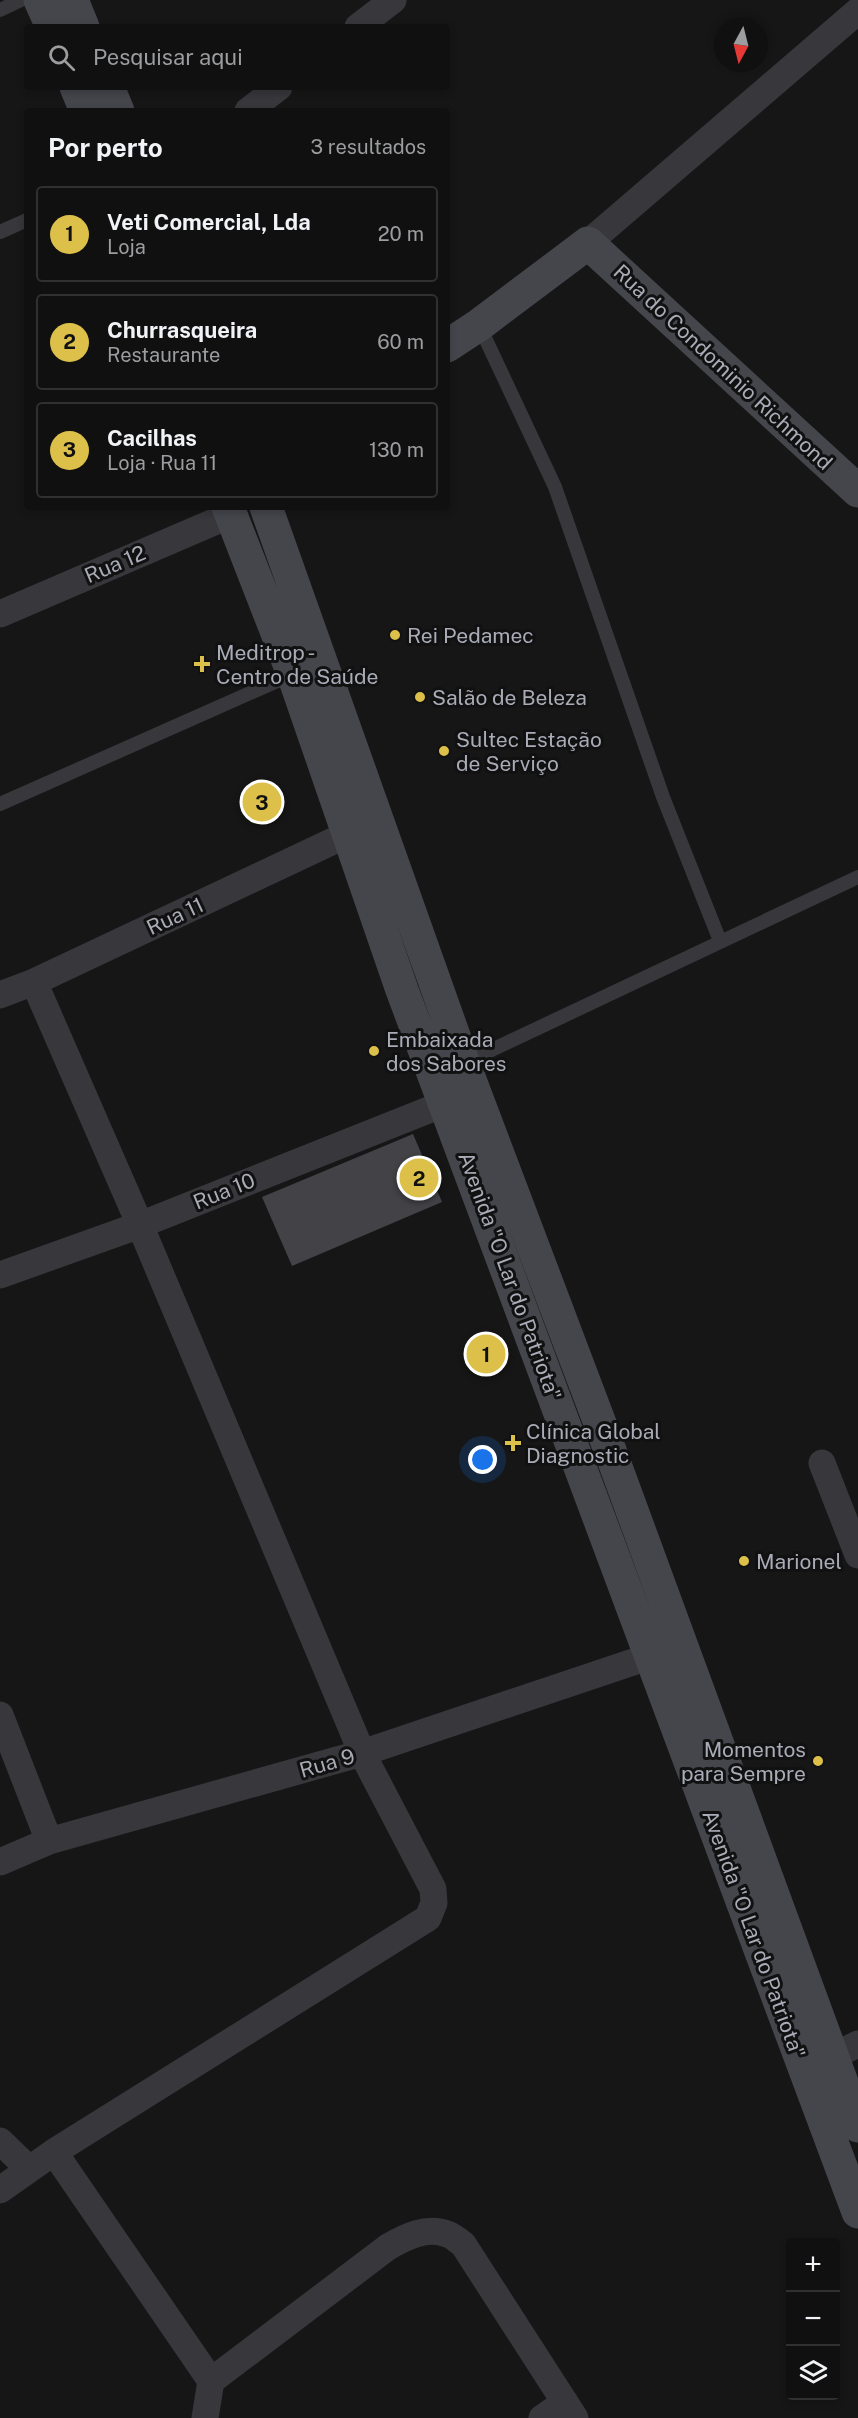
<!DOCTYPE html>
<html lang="pt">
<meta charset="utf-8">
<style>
:root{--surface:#101011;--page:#1e1e1f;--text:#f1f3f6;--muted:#9c9d9f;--line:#303031;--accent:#dcc049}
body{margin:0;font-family:"Public Sans",sans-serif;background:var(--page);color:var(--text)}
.controls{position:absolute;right:18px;bottom:18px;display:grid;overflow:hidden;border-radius:6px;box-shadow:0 3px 9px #0003}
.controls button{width:54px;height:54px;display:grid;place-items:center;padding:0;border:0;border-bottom:2px solid var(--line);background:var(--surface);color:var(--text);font:30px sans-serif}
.compass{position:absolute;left:714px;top:18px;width:54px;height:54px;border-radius:50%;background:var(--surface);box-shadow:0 3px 9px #0003;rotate:187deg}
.you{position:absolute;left:483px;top:1460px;width:21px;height:21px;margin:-15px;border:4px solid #fff;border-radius:50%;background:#1a73e8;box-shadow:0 0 0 9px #1a73e833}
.badge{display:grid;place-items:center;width:39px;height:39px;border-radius:50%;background:var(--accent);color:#111;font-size:20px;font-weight:700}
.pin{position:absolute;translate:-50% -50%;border:3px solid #fff;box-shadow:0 2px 6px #0006}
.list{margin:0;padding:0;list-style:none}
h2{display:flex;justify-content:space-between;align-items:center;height:78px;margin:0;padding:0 24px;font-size:26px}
h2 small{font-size:20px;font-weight:400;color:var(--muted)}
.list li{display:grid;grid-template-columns:39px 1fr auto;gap:18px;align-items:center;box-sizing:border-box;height:96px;margin:0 12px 12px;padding:0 12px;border:2px solid var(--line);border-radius:6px}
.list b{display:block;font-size:22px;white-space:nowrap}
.list p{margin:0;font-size:20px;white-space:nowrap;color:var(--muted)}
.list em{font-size:20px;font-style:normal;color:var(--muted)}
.icon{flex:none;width:33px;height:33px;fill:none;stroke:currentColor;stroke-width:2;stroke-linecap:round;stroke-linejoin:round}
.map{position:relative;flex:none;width:858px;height:2418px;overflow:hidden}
.search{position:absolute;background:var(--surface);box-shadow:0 3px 9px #0003;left:24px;top:24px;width:426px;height:66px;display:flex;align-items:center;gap:15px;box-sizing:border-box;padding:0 21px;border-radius:6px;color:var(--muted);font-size:22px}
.panel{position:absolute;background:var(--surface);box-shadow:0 3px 9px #0003;left:24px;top:108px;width:426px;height:402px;border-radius:6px}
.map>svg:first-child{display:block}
</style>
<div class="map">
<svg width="858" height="2418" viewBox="0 0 858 2418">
<rect width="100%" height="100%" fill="#161617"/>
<path fill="#434347" d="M413,1134l29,68 -150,64 -30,-69z"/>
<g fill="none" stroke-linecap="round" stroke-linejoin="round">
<path stroke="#37373c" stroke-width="14" d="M0,10l21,-10
M0,232l27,-12
M479,325l76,162 108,310 57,144
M0,804l293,-130
M464,1063l394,-186"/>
<path stroke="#37373c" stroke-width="27" d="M358,27l35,-27
M248,111l31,-24
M588,243l270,-232
M0,614l230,-99
M0,995l34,-13 314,-148
M0,1275l140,-50 306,-122
M822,1463l36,92
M0,1715l49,126
M0,1862l49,-21 313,-88 289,-97
M833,2056l25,-12
M0,2141l29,28
M54,2152l157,229 -6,37
M0,2190l54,-38 374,-234 6,-15 -1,-14 -71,-136 -222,-528 -106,-243
M211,2381l177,-134c17,-10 39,-21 59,-13 5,1 11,7 16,10l112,174
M542,2418l23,-16"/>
<path stroke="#45464c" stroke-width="33" d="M40,0l12,27
M72,0l11,27
M76,87l10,24
M108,87l10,24
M447,346l32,-21 109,-82 270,248
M228,507l65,167 109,316 456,1222
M266,507l198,557 137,362 257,700"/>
</g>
<g fill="#dcc049" stroke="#111112" stroke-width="2">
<circle cx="395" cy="635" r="6"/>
<path d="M199 655h6v6h6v6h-6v6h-6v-6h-6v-6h6z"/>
<circle cx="420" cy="697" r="6"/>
<circle cx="444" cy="751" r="6"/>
<circle cx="374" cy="1051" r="6"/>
<path d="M510 1434h6v6h6v6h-6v6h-6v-6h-6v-6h6z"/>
<circle cx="744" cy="1561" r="6"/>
<circle cx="818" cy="1761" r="6"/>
</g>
<g text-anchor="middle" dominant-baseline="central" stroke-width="6" stroke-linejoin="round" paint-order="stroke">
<g font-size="21" fill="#a9abb6" stroke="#111112">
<text transform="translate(723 367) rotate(43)">Rua do Condominio Richmond</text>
<text transform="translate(115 564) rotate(-23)">Rua 12</text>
<text transform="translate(175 916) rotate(-25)">Rua 11</text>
<text transform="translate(224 1191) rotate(-22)">Rua 10</text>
<text transform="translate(510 1276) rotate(70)">Avenida "O Lar do Patriota"</text>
<text transform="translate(327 1763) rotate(-16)">Rua 9</text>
<text transform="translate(754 1934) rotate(70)">Avenida "O Lar do Patriota"</text>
</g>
<g font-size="21" fill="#a9abb6" stroke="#111112" text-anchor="start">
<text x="407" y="635">Rei Pedamec</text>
<text x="216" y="652">Meditrop -<tspan x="216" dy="24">Centro de Saúde</tspan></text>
<text x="432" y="697">Salão de Beleza</text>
<text x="456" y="739">Sultec Estação<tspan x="456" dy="24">de Serviço</tspan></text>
<text x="386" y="1039">Embaixada<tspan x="386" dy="24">dos Sabores</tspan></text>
<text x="526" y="1431">Clínica Global<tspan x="526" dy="24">Diagnostic</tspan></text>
<text x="756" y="1561">Marionel</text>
<text x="806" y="1749" text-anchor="end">Momentos<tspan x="806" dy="24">para Sempre</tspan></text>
</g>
</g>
</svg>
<div class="controls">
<button>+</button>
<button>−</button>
<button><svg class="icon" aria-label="layers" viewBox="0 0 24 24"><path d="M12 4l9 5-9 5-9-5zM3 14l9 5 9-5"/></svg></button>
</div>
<svg class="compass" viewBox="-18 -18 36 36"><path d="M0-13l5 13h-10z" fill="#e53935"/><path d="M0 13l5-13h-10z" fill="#9c9d9f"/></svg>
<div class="you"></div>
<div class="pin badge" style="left:486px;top:1354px">1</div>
<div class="pin badge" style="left:419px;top:1178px">2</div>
<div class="pin badge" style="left:262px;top:802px">3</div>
<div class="search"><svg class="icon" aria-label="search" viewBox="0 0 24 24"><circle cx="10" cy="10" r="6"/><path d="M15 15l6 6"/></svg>Pesquisar aqui</div>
<section class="panel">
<h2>Por perto<small>3 resultados</small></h2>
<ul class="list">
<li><span class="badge">1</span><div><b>Veti Comercial, Lda</b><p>Loja</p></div><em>20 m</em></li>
<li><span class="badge">2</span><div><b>Churrasqueira</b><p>Restaurante</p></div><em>60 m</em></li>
<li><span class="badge">3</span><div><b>Cacilhas</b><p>Loja · Rua 11</p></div><em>130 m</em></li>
</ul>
</section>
</div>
